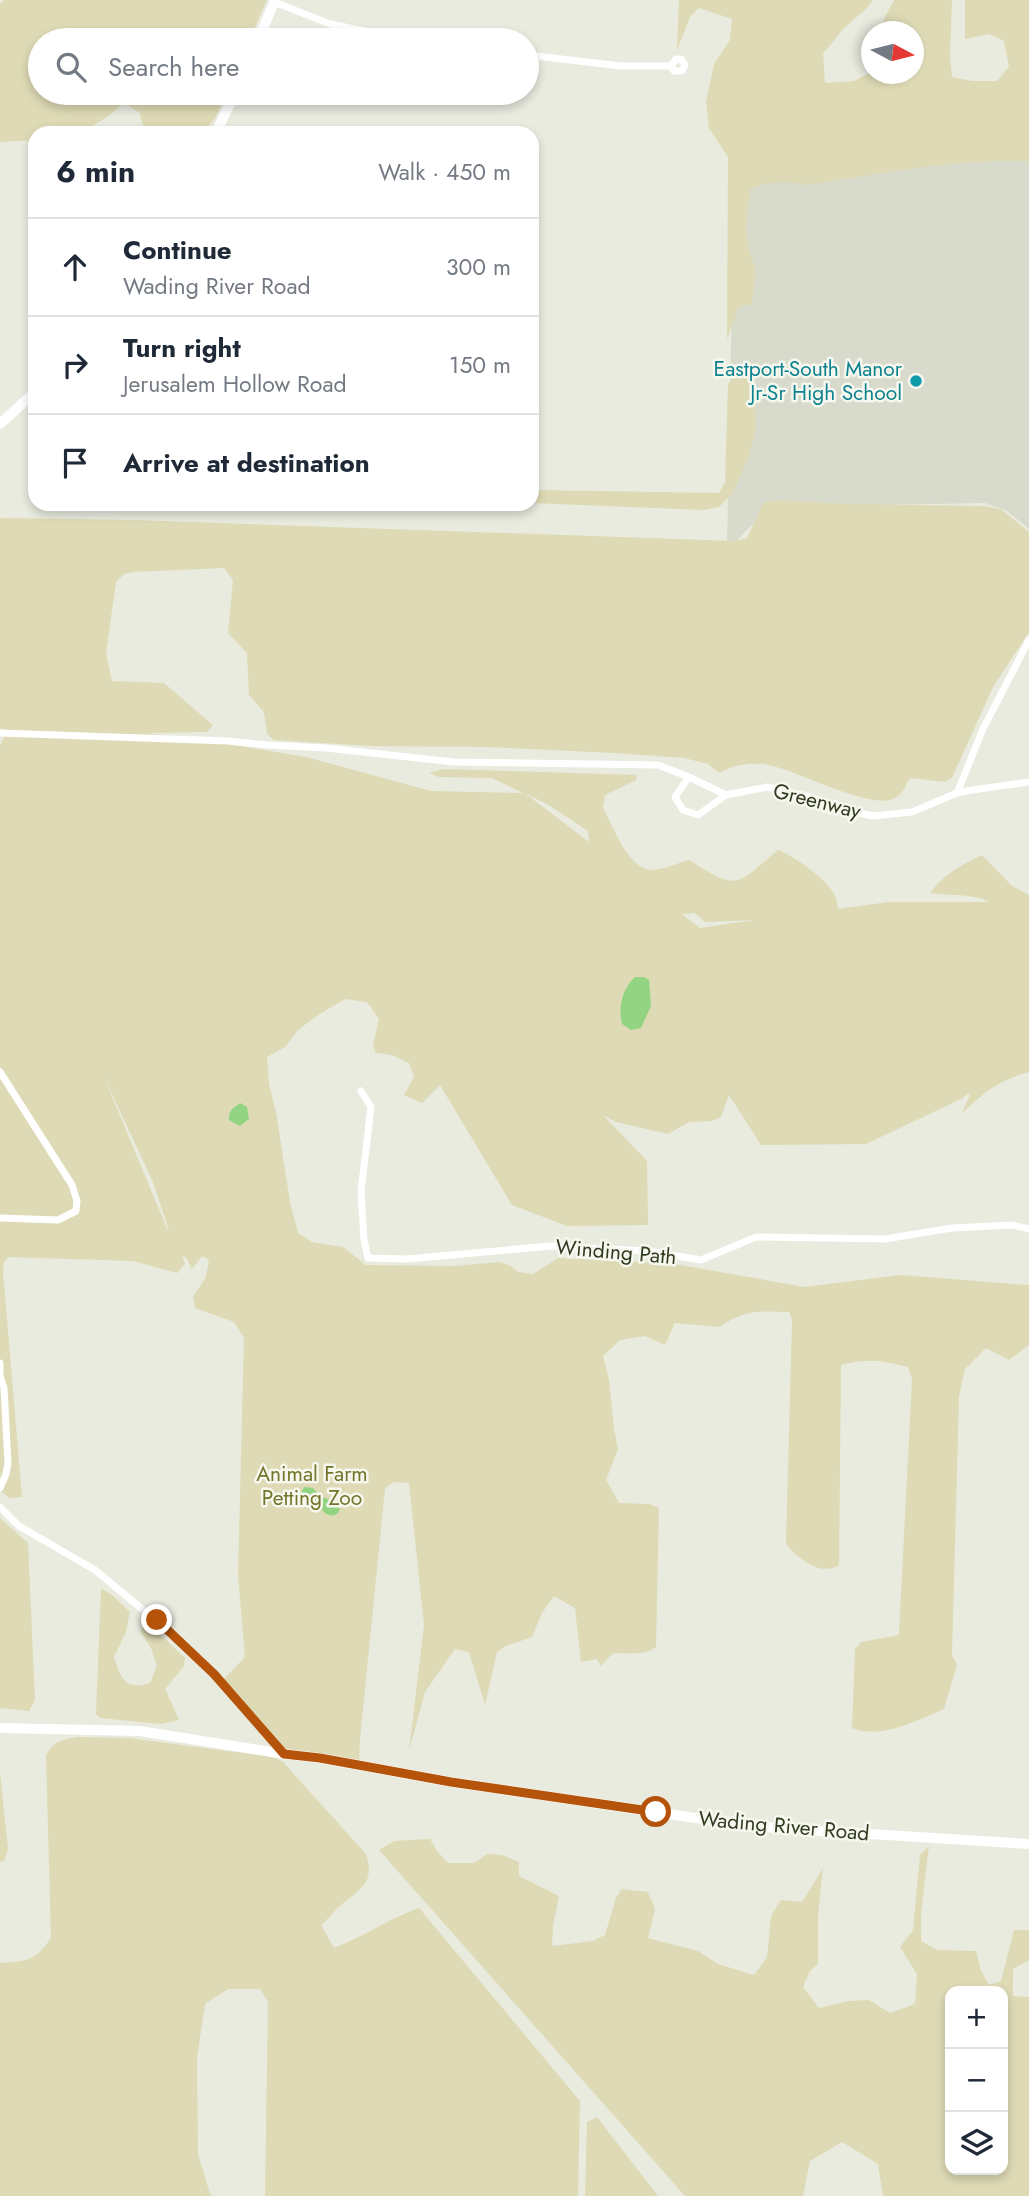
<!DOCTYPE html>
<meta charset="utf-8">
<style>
:root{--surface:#fff;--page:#f6f6f7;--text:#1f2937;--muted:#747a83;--line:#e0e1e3}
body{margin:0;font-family:Jost,sans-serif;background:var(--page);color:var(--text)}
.controls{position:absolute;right:21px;bottom:21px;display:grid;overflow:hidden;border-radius:14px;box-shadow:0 4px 10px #0003}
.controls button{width:63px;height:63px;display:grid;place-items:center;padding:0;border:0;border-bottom:2px solid var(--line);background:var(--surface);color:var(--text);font:35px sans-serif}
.compass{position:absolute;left:861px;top:21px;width:63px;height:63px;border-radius:50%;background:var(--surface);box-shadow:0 4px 10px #0003;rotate:97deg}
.stop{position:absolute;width:21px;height:21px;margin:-16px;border:5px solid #b45309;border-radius:50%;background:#fff}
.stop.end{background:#b45309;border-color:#fff;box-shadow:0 2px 7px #0008}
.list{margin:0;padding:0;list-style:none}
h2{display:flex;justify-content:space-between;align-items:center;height:91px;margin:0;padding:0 28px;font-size:30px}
h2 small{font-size:23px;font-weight:400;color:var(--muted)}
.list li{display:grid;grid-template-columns:46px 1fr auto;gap:21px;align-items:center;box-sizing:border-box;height:98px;padding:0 28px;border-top:2px solid var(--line)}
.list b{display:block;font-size:26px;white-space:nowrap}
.list p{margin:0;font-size:23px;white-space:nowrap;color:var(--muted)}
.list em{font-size:23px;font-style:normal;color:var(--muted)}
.icon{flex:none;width:38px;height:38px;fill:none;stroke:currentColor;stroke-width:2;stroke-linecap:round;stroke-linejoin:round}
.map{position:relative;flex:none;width:1029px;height:2196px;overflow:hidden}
.search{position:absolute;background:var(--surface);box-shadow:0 4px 10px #0003;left:28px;top:28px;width:511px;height:77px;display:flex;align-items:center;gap:18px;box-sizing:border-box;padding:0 24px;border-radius:38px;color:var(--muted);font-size:26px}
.panel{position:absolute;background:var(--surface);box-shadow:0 4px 10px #0003;left:28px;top:126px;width:511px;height:385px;border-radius:21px}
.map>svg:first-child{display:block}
</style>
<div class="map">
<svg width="1029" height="2196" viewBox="0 0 1029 2196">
<rect width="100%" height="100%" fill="#e8ebde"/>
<path fill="#d8dbcc" d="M735,143l294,7v379l-22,-18 -22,-8 -215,4 -43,43z"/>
<path fill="#dedab5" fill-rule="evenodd" d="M4,0h263l-18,40h-209v53h186l-11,25 -11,14 -50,1c-12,-4 -12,-9 -14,-20l-16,-10 -17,14 -26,16h-46v7l-35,2v-138z
M679,0h194l-5,7 -24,21 -21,26 2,29 29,-2 14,-7 3,-7 1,7h42v-42l-36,-1 16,-31h58l-2,58 2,19 20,4h25l12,-14 -5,-26 -15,-7 -24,5v-39h64v161c-74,-2 -149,13 -222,24 -16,-4 -43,-5 -57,5l-4,36 2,19 8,26 -4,33 -13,3 -12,32 1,-182 -19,-29 -3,-26 8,-38 16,-24 2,-21 -33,-11 -9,9 -13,33z
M741,368l13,7 2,53 -6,25 -17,40 -14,14 -15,3 -172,-7v-13l187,3 6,-11 3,-98z
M777,500l69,4 139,2 17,4 27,22v100l-36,55 -41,91 -7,4 -35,-4c-3,5 -7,14 -12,18 -22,20 -108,-31 -136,-32 -14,-1 -30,1 -42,9l-12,-9 -24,-6 -70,-5 -127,-6 -117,-1 -97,-6 -6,-7 -3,-21 -15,-17 -2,-42 -19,-20 5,-53 -9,-12 -91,4 -9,2 -8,8 -10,72 6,27 52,2 49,42 -6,7 -61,1 83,11 77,13 125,34 92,2 -31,-15 -53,-1 -10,-4 15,-4 193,6 -1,5 -31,15 -2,13c10,18 26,63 49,62 11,0 26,-7 37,-10 50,32 46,26 89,-10 16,6 52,31 58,48 1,1 2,10 2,11l51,-7h101c-18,-9 -39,-6 -60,-9 14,-19 31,-28 52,-38l30,31 17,9v177c-32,9 -43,19 -67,41l8,-18 -1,-2 -8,6 -95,45 -105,1 -32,-50 -8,22 -9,4 -23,1 -21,12 -52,-12 -13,-7 44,46 1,64 -81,1 -55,-21 -72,-120 -18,18 -18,-8 10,-18 -5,-14 -17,-8 -16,-2 -3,-7 6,-27 -12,-17 -22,-3 -27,16 -20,15 -13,17 -18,10 2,27 7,28 14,90 8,31 14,9 31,5 23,18 89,1 45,-4 11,4 7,6 15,2 25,-16 117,6 129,23 96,-12 129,10v60l-20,15 -23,-12 -21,21 -6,28 -7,259 5,8 -13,45c-27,11 -62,31 -92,19l3,-79 6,-7 38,-7 13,-257 -4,-11c-25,-7 -41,-9 -67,-2l-2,200c-19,12 -41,-7 -53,-21l6,-224 -3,-8c-29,-1 -45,-3 -69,15l-45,-4 -10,22 -20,-9 -25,4 -17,16 6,24 5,49 4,20 -12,31 13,23 30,1 10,4 -3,139c-11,9 -29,6 -43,6l-12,13 -4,-7 -16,3 -6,-54 -21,-12 -12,17 -10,24 -26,9 -9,6 -12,53 -16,-53 -14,-3 -30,43 -16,59 15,-126 -15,-142 -15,-1 -9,6 -25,250 -1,27 -74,-11 -64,-72 24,-25 -7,-82 6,-237 -10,-16 -39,-14 -2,-11 13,-20 3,-17 -7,-4 -10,13 -6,-12h-4l3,7 -8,9 -44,-12 -124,-4 -5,5 -1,10 19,225 -12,1 -10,-7v-746l8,-15 -8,-1v-211l133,2 601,21 13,-3 17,-36zM526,794l21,10 41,27 1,11zM695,913l10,9 50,-2 -55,8 -18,-14zM104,1077l49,105 16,49h-1z
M0,1518l28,25 7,157 -6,11 -29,-3z
M101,1588l11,7 18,17 -4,20 -12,25c6,20 11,34 36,26l7,-18 -6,-17 -10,-16 4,-12 40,38 -1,8 -19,23 14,31 -19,4 -60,-6 -4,-4z
M77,1737l52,1 145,19 9,5 83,92c9,30 -5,34 -25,51 -7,6 -13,14 -20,20l13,23c30,-11 55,-30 85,-40l161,193 -2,95h-313l3,-194 -8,-13h-32l-23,15 -8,54 1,96 12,40 3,2h-213v-233c28,-3 34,0 51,-25l-5,-182c7,-15 16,-16 31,-19z
M0,1774l8,75 -4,12 -4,1z
M430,1839l7,12 11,12h26l13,-9 15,1 17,7v14l40,20 -6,30 -1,20 41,-5 12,-6 11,-37 6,-9 26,3 7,17 -7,29 50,13 20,13 36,11 13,-18 4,-41 10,-16 21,2 21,-34 -5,49v47l-8,7 -7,16 16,21 30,-7 20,-1 21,13 25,-9 2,-30 -17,-27 13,-17 7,-75 9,-9 -8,66v29l16,9 39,1 5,20 8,14 12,-4 13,-51h15v30l-16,9v27l16,1v199h-146l-5,-32 -36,-22 -32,19 -7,35h-118l-306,-346 15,-9zM950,1991h53v179h-53z
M597,2117l61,79h-73l2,-74z"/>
<path fill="#93d482" d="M635,977h9l5,3 2,26 -10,22 -10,2 -9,-6c-4,-17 0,-35 13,-47z
M240,1103l7,4 2,12 -9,7 -11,-6c-1,-10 5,-12 11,-17z
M304,1487l9,1 8,9 13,4 6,8 -2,4c-9,7 -14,-2 -21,-8l-5,1 -10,-4 -2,-6z"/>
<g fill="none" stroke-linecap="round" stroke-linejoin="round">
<path stroke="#fff" stroke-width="7" d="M274,2l56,22 78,16
M527,55l94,11h50l3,5h8l3,-6 -4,-6h-5l-5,7
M0,733l228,8 39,4 59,3 128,14 204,3 31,12
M957,793l26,-64 46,-89
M726,795l-37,-18 -14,20 8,13 15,5 28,-20 41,-8 43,10 31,12 32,7 39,-4 45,-19 15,-3 57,-8
M0,1072l72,113 5,16 -1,10 -18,9 -58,-2
M361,1091l10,16 -10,84 3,49 4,18 39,1 144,-13 96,5 54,9 55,-23 129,2 67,-11 60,-3 17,4
M0,1363v14
M0,1488l6,-14 2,-11 -4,-75 -4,-12
M0,1507l19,19 76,44 83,69 36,35 70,80"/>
<path stroke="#fff" stroke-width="10" d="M258,40l17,-40
M216,133l19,-40
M0,424l35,-32
M0,1728l140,3 144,23 36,4 131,24 244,36 80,10 254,16"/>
</g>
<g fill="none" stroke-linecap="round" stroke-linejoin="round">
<path stroke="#b45309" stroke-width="9" d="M157,1620l57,54 70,80 36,4 131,24 205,30"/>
</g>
<circle fill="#0f9aa8" stroke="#f6f7ef" stroke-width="2.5" cx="916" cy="381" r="7"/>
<g text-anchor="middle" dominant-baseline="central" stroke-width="5" stroke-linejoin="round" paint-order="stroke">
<g font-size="21" fill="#0d838f" stroke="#f6f7ef" text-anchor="end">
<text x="902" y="369">Eastport-South Manor<tspan x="902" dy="24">Jr-Sr High School</tspan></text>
</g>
<g font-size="21" fill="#313b1f" stroke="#f6f7ef">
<text transform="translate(817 801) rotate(14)">Greenway</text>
<text transform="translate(616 1252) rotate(5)">Winding Path</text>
<text transform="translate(784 1826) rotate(5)">Wading River Road</text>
</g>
<g font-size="21" fill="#727427" stroke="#f6f7ef">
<text x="312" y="1474">Animal Farm<tspan x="312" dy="24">Petting Zoo</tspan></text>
</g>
</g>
</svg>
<div class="controls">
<button>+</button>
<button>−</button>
<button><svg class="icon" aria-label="layers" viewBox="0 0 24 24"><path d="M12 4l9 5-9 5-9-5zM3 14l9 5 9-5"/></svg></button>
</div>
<svg class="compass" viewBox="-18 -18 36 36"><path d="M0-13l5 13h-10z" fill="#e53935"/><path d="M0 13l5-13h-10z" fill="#747a83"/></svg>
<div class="stop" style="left:656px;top:1812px"></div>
<div class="stop end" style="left:157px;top:1620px"></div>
<div class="search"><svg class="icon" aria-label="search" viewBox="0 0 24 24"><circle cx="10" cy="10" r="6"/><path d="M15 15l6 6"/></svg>Search here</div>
<section class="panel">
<h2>6 min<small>Walk · 450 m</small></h2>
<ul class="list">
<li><svg class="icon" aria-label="ahead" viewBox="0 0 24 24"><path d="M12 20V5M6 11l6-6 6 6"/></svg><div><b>Continue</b><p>Wading River Road</p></div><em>300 m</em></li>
<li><svg class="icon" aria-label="right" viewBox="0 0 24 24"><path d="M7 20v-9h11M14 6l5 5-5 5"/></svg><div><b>Turn right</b><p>Jerusalem Hollow Road</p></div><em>150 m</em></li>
<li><svg class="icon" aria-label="arrive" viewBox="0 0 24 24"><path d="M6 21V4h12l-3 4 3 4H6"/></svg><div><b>Arrive at destination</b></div></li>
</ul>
</section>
</div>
